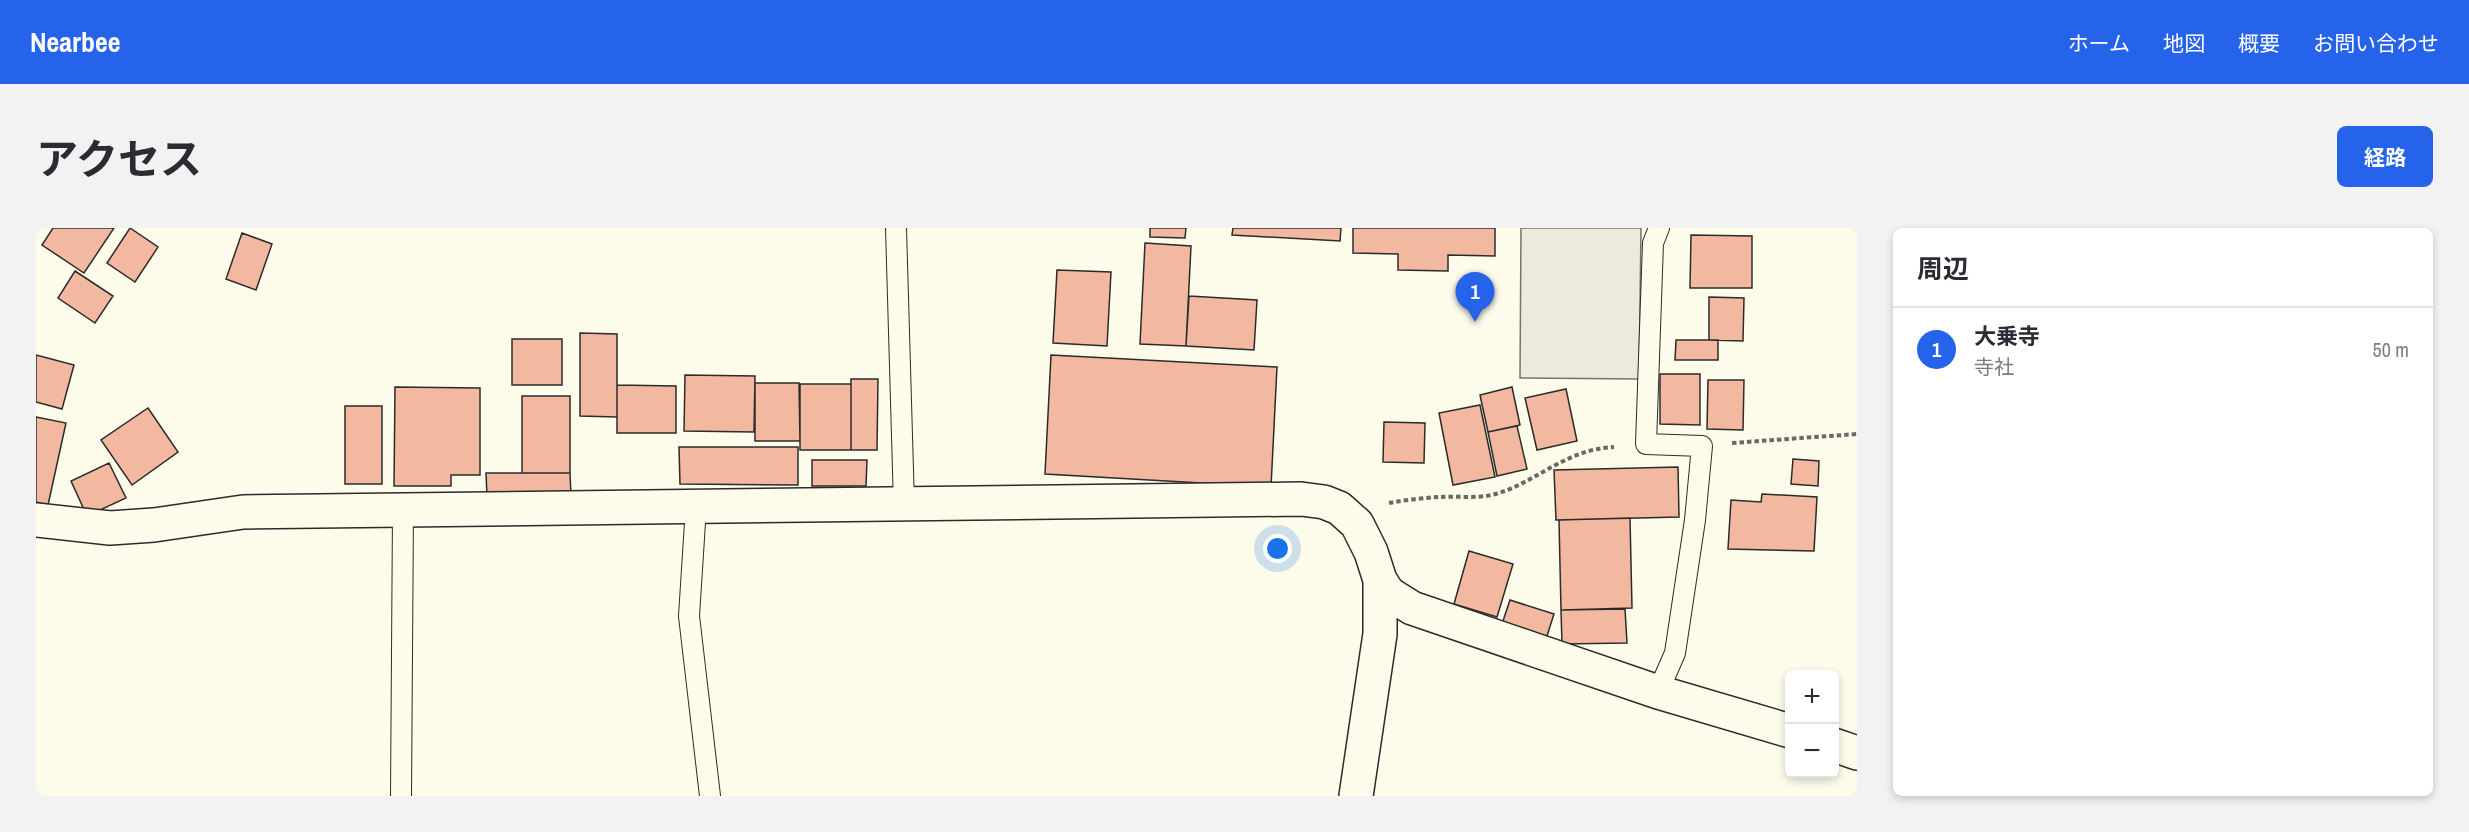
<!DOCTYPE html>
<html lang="ja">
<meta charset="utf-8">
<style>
:root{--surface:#fff;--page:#f2f2f3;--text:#2b2b33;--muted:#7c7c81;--line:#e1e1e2;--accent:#2563eb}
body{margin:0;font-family:"Archivo Narrow","Noto Sans JP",sans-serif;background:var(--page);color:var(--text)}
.controls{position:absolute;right:18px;bottom:18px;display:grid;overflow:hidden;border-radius:9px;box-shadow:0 3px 9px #0003}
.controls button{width:54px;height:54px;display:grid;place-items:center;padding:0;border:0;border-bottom:2px solid var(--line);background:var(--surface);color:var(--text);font:30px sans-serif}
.you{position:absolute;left:1242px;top:321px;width:21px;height:21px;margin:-15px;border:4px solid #fff;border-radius:50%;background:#1a73e8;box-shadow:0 0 0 9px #1a73e833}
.badge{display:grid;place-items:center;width:39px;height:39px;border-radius:50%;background:var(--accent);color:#fff;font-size:20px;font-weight:700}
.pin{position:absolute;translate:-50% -50px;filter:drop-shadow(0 2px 3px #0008)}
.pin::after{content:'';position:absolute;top:32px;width:21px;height:18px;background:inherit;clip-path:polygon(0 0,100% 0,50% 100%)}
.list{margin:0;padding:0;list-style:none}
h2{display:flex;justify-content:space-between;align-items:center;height:78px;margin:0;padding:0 24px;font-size:26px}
h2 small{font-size:20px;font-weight:400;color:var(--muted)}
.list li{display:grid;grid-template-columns:39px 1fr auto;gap:18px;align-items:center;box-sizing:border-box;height:84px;padding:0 24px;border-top:2px solid var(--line)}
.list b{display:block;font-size:22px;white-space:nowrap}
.list p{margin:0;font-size:20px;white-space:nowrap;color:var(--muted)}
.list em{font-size:20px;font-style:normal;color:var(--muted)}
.map{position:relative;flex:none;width:1821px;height:568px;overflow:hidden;border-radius:9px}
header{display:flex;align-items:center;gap:36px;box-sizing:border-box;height:84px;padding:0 30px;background:var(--accent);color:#fff}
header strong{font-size:28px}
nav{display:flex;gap:33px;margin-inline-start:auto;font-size:21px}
.intro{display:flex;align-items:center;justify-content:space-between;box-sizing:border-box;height:144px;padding:0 36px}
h1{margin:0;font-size:42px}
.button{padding:15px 27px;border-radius:9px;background:var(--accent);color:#fff;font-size:21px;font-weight:700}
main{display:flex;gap:36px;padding:0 36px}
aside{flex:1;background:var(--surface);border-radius:9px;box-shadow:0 3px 9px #0003}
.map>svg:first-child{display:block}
</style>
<header>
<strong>Nearbee</strong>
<nav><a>ホーム</a><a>地図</a><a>概要</a><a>お問い合わせ</a></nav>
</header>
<div class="intro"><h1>アクセス</h1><a class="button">経路</a></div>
<main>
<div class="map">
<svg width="1821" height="568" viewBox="0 0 1821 568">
<rect width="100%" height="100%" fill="#fdfbea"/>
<path fill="#ecebdb" stroke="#74746e" stroke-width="1.5" d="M1485,0h120l-2,151 -119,-1z"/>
<path fill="#f2b8a0" stroke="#2b2b2b" stroke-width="1.5" d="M17,0h61l-30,45 -42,-28z
M94,0l28,19 -23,35 -28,-19z
M1114,0h36l-1,10 -35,-1z
M1197,0h108l-1,13 -108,-6z
M1317,0h142v28l-47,-1v16l-50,-1v-16l-45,-1z
M206,5l30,11 -16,46 -30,-11z
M1655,7l61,1v52h-62z
M1109,15l46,3 -5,100 -46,-2z
M1021,42l54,2 -4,74 -54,-3z
M39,43l38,25 -18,27 -37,-25z
M1153,68l68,4 -3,50 -68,-4z
M1673,69l35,1 -1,43 -34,-1z
M544,105l37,1v83l-37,-1z
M476,111h50v46h-50z
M1640,112h42v20h-43z
M0,127l38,10 -12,44 -26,-7z
M1015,127l226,12 -6,120 -226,-13z
M1624,146h40v51l-40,-1z
M649,147l70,1 -1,56 -70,-1z
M815,151h27l-1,71h-26z
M1672,152h36l-1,50 -36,-1z
M719,155h44l1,58h-45z
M764,156h51v66h-51z
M581,157l59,1v47h-59z
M359,159l85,1v87h-29v11h-57z
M1476,159l8,38 -32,7 -8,-37z
M1530,161l11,52 -40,9 -12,-52z
M486,168h48v77h-48z
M1444,177l15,72 -42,8 -14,-72z
M309,178h37v78h-37z
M112,180l30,44 -46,33 -31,-45z
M0,189l30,6 -18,82 -12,-3z
M1348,194l41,1 -1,40 -41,-1z
M1481,198l10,43 -30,7 -9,-44z
M643,219h119v38l-118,-1z
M1757,231l26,2 -1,25 -27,-2z
M776,232h55l-1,26h-54z
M73,235l17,35 -39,18 -16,-35z
M1642,239l1,50 -123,3 -2,-50z
M450,245h84l1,23h-84z
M1726,266l55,3 -3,54 -86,-2 3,-49 30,2z
M1594,290l2,90 -71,2 -2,-90z
M1433,323l44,13 -16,53 -43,-13z
M1474,372l44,14 -8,25 -44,-15z
M1589,381l2,34 -65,1 -1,-34z"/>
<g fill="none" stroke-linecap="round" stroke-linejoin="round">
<g stroke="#2b2b2b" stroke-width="22">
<path id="lane" d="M860,0l8,277
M660,279l-7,109 21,180
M1622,464l17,-39 20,-133 7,-74 -56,-2 7,-201 6,-15
M365,568l2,-286"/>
</g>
<g stroke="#2b2b2b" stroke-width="36">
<path id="street" d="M0,292l74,8 44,-3 89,-13 1058,-13 23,3 15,6 18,16 14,28 9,28v54l-24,162
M1344,352l8,13 24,15 246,84 132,39
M1798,517l23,8"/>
</g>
<path stroke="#6a6964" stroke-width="4" stroke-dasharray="4.5 3" stroke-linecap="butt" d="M1696,215l125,-9
M1353,275c16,-3 34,-5 50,-6 15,-1 32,1 47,-1 44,-7 76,-47 128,-49"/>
<use href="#lane" stroke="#fdfbea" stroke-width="20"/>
<use href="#street" stroke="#fdfbea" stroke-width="33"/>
</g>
</svg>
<div class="controls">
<button>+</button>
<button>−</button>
</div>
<div class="you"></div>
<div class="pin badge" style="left:1439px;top:94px">1</div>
</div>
<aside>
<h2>周辺<small></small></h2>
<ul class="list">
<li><span class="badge">1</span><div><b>大乗寺</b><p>寺社</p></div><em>50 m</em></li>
</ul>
</aside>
</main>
